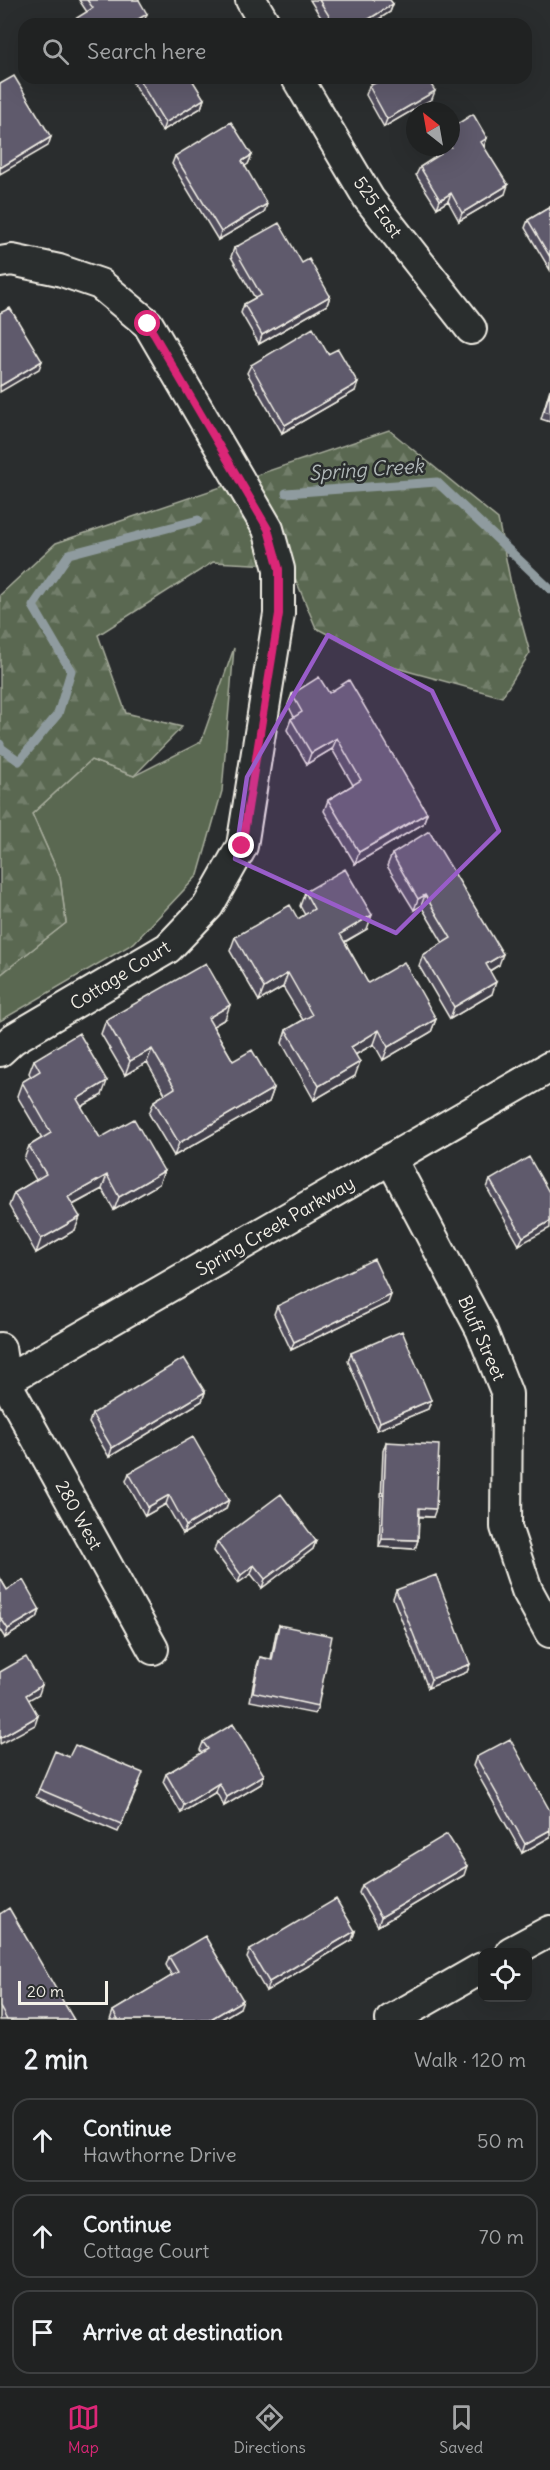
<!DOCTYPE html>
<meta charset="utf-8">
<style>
:root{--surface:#202222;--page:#2d2f2f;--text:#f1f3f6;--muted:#a2a4a5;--line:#3d3f40;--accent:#db2777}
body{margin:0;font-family:Delius,sans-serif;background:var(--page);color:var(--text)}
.controls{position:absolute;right:18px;bottom:18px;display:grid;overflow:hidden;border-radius:12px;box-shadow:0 6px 24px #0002}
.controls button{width:54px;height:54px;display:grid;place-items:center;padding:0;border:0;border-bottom:2px solid var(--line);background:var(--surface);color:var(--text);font:30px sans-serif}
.compass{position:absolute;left:406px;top:102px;width:54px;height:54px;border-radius:50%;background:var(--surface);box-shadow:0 6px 24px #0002;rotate:329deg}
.scale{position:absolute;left:18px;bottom:15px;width:90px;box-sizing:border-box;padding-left:6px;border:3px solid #f4f1e8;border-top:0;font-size:16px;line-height:21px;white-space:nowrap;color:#f4f1e8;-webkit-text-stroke:4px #2a2d2e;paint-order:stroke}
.stop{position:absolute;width:18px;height:18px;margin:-14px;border:4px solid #db2777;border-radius:50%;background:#fff}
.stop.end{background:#db2777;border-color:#fff;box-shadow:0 2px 6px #0008}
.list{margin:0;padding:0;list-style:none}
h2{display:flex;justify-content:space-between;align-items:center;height:78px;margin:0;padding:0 24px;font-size:26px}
h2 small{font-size:20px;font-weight:400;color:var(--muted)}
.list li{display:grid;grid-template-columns:39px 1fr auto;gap:18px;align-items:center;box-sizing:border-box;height:84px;margin:0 12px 12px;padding:0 12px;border:2px solid var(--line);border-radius:18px}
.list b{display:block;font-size:22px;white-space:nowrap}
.list p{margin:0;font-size:20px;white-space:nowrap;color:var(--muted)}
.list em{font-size:20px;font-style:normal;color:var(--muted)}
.icon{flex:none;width:33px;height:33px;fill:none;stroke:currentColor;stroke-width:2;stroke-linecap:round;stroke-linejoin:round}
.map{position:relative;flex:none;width:550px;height:2020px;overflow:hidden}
.search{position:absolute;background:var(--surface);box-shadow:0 6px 24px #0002;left:18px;right:18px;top:18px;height:66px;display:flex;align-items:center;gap:15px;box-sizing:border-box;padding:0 21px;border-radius:18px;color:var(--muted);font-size:22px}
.sheet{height:366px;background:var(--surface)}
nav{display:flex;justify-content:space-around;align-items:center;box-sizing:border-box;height:84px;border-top:2px solid var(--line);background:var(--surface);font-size:16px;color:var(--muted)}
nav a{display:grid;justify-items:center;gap:3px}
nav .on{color:var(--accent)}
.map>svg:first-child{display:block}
</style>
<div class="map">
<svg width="550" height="2020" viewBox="0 0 550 2020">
<defs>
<pattern id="forest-firs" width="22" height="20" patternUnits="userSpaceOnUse" patternTransform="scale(1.5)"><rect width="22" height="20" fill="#5a6851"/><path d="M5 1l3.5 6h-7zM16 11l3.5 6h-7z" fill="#727e6a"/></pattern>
</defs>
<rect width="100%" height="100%" fill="#2a2d2e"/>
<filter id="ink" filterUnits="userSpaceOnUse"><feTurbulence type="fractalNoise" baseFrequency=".0167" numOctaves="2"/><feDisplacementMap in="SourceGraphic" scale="12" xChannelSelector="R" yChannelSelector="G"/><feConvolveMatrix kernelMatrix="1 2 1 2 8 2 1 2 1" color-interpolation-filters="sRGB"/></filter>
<g filter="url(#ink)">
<path fill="#5a6851" stroke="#a7ac9c" stroke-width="1.5" d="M234,648l-12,143 -24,84 -64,68 -134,78v-46l66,-52 -6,-46 -28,-63 59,-54 43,16 67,-34z"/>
<path fill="url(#forest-firs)" stroke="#a7ac9c" stroke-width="1.5" d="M389,430l109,89 13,65 19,69 -28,44 -117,-32 -69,-37 -26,-62 -77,-4 -115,73 28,78 56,14 -48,49 -43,-16 -59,54 28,63 6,46 -66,52v-380l56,-52z"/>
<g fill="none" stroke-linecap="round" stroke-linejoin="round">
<path stroke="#8f9b9f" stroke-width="9" d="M286,493l151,-11 113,107
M0,744l1,4 18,13 39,-47 13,-43 -38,-65 36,-52 129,-34"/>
<g stroke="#f4f1e8" stroke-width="34">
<path id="street" d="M251,0l14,24
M297,78l72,121 102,130
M0,262l12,-2 47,10 41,14 48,40 120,205 11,40v45l-37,232 -34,60 -40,42 -155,91 -13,12
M391,1159l90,170 26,65 -1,133 21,63 23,42
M0,1348l5,33 148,268
M0,1384l550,-317
M511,1952l39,-21
M391,2020l91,-52"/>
</g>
<use href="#street" stroke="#2a2d2e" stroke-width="30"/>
</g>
<path fill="#514d5d" stroke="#f4f1e8" stroke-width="1.5" d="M79,0h60l5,22 -57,-10z
M310,0h80l3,4 -3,8 -19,12h-46z
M130,78h61l13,21 -3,9 -39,23z
M368,78h59l5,21 -48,28 -18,-32 3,-9 3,-1z
M487,138l-3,8 21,48 -46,27 -11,-20 -11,7 -21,-33 4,-8 15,-10 -6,-10h22z
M252,155l-4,9 -4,2 20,47 -46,27 -46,-76 3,-8z
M550,207v63l-25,-42 3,-8z
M234,248l68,15 28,33 -3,9 -68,39 -18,-31 3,-9 11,-6 -24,-41z
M328,354l27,37 -73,42 -35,-60 4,-8z
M550,389v33l-9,-3z
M329,693l98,120 -4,11 -68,40 -31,-53 4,-11 25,-15 -21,-36 -25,15 -20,-34 4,-11 3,-2 -6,-12 4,-11z
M392,854l107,111 -9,6 2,23 -42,25 -31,-53 4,-11 20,-12 -22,-37 -7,4 -27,-44z
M305,892l62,37 -22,13 23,41 68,36 -5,13 -48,28 -9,-16 -19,11v21l-41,24 -32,-57 4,-13 17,-10 -20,-33 -24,14 -29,-50 5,-14 63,-18 7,-4 -5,-9z
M225,1019l-12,7 20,35 41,27 -5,14 -95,54 -25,-42 5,-13 11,-7 -18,-32 -22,13 -24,-41 5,-14z
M34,1060l68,35 -21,12 19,31 59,46 -45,26 -12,-21 -29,16 2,25 -39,23 -27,-47 5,-13 22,-13 -12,-21 5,-13 13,-8 -25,-42 5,-14 9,-5 -2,-4z
M490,1180l60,14 -31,51 -32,-57z
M388,1303l-97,47 -17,-36 3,-8z
M351,1353l80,47 -3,9 -51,21 -29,-69z
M205,1392l-3,9 -93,56 -20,-34 3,-9z
M386,1442l47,75h-14l-1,23 -3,9 -36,-2 4,-96z
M129,1473l97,36 -43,25 -17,-30 -21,12 -19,-35z
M316,1541l-3,8 -51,39 -11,-14 -13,9 -24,-32 3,-9z
M0,1578l7,12 33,20 -3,8 -32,20 -5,-8z
M396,1590l74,74 -3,8 -39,16 -35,-90z
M279,1625l39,81 -3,8 -65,-13 7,-35 3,-9 11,2 5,-26z
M203,1742l61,33 -3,9 -37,22 -8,-14 -35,21 -18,-31 3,-8 36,-21 -2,-3z
M69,1757l71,25 -22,50 -82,-35 3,-8z
M476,1757l74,54v26l-28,16 -49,-87z
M464,1875l-86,51 -19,-33 3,-8z
M0,1914l74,106h-74z
M355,1931l-3,9 -86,51 -19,-33 3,-8z
M169,1957l71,51 -20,12h-110l3,-9 59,-35 -6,-11z"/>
<path fill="#423f4c" stroke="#f4f1e8" stroke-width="1.5" d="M393,4l-3,8 -19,12h-10z
M147,14l-3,8 -3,2h-11z
M435,91l-3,8 -48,28 3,-8z
M204,99l-3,9 -39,23 3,-8z
M51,137l-3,9 -48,28v-6z
M487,138l-3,8 -6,4 3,-8z
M252,155l-4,9 -9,6 3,-9z
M508,185l-3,9 -46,27 3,-8z
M451,193l-3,8 -11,7 3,-8z
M267,204l-3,9 -46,27 3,-8z
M330,296l-3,9 -68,39 3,-9z
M42,361l-3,8 -39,23v-6z
M358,383l-3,8 -73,42 3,-8z
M337,738l-5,11 -25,15 4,-11z
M427,813l-4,11 -68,40 4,-12z
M425,895l-4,11 -7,4 4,-11z
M372,915l-5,14 -32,18 5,-13z
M503,954l-4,11 -18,11 5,-12z
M288,973l-5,14 -24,14 5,-13z
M496,982l-4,12 -42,25 4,-12z
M230,1005l-5,14 -22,13 5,-14z
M436,1019l-5,13 -48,28 5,-13z
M379,1030l-5,14 -28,16 5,-13z
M152,1049l-5,13 -22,13 5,-14z
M360,1062l-5,14 -41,24 5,-14z
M107,1081l-5,14 -30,17 5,-13z
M274,1088l-5,14 -95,54 5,-13z
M164,1171l-5,13 -45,26 5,-13z
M107,1175l-5,14 -39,21 5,-13z
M80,1217l-5,13 -39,23 5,-14z
M550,1221v7l-31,17 4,-8z
M391,1295l-3,8 -97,47 3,-8z
M205,1392l-3,9 -93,56 3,-9z
M431,1400l-3,9 -51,21 3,-8z
M169,1495l-3,9 -21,12 3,-9z
M229,1500l-3,9 -43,25 3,-8z
M419,1508l17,1 -3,8 -17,-1z
M382,1539l36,1 -3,9 -36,-2z
M316,1541l-3,8 -51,39 3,-9z
M254,1565l-3,9 -13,9 3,-8z
M40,1610l-3,8 -32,20 3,-9z
M470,1664l-3,8 -39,16 3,-9z
M42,1685l-3,9 -16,9 3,-8z
M38,1716l-3,9 -35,19v-6z
M264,1775l-3,9 -37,22 3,-9z
M219,1783l-3,9 -35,21 3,-8z
M550,1830v7l-28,16 3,-9z
M467,1866l-3,9 -86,51 3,-9z
M355,1931l-3,9 -86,51 3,-9z
M243,2000l-3,8 -20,12h-11z"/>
<path fill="#5e5a6c" stroke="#f4f1e8" stroke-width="1.5" d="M87,0h52l8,14 -17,10h-63l26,-16z
M319,0h71l3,4 -32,20h-27z
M14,76l37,61 -51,31v-84z
M138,78h53l13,21 -39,24z
M376,78h51l8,13 -48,28 -18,-33 9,-4z
M473,114l14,24 -6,4 27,43 -46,28 -11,-20 -11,7 -20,-33 21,-13 -4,-7h14v-19z
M231,122l21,33 -10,6 25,43 -46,28 -46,-76z
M550,207v50l-22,-37z
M279,223l23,40 7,-4 21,37 -68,39 -18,-31 17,-9 -27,-47z
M10,308l32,53 -42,25v-73z
M313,328l15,26 10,-5 20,34 -73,42 -34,-60z
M550,391v22l-6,-2z
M319,677l10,16 20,-13 78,133 -68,39 -31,-52 33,-20 -24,-42 -26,15 -20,-34 11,-7 -10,-18z
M429,831l74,123 -17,10 10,18 -42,25 -31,-52 28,-17 -26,-43 -7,4 -26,-45z
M345,869l27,46 -32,19 28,49 36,-21 32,57 -48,28 -9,-17 -28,17 9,15 -41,24 -33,-56 26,-15 -24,-42 -24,15 -29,-51 55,-32 8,14 16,-10 -9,-17z
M206,963l24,42 -22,13 25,43 19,-11 22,38 -95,55 -25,-42 21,-13 -23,-39 -22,12 -24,-41z
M79,1033l28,48 -30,18 23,39 34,-19 30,52 -45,26 -12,-22 -39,22 12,20 -39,22 -27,-46 32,-19 -17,-28 22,-13 -29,-51 18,-11 -6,-11z
M529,1157l21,37v27l-27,16 -33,-57z
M374,1259l17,36 -97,47 -17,-36z
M402,1331l29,69 -51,22 -29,-69z
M184,1358l21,34 -93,56 -20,-34z
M193,1437l36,63 -43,26 -17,-31 -21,12 -19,-34z
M386,1442l53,3 -3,64 -17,-1 -1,32 -36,-1z
M281,1494l35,47 -51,38 -11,-14 -13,10 -24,-33z
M436,1575l34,89 -39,15 -35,-89z
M0,1578l7,12 16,-10 17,30 -32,19 -8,-12z
M279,1625l53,11 -14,70 -65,-14 7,-35 12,3z
M26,1657l16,28 -16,10 12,21 -38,22v-66z
M233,1724l31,51 -37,22 -8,-14 -35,22 -18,-31 42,-25 -5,-7z
M510,1739l40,72v19l-25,14 -49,-87z
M75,1745l68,28 -22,51 -82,-35 16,-38 14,6z
M447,1834l20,32 -86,51 -19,-32z
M336,1899l19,32 -86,51 -19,-32z
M9,1908l65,112h-67l-7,-13v-93z
M205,1936l38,64 -34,20h-91l-5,-9 65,-39 -9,-15z"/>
</g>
<g fill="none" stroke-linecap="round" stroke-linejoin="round" filter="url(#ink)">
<path stroke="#db2777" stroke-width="8" d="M148,324l120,205 11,40v45l-37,232"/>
</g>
<path fill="#995dc9" fill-opacity="0.2" stroke="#995dc9" stroke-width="4.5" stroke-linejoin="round" d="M328,635l104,56 67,140 -103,102 -161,-74 12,-82z"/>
<g text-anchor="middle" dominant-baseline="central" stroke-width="5" stroke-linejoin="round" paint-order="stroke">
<g font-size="18" fill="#f4f1e8" stroke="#2a2d2e">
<text transform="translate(378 207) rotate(55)">525 East</text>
<text transform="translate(120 975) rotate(-32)">Cottage Court</text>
<text transform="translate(275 1226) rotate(-30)">Spring Creek Parkway</text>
<text transform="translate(482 1338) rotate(66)">Bluff Street</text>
<text transform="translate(79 1515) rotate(61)">280 West</text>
</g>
<g font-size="20" font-style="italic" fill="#b0b8b8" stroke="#2a2d2e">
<text transform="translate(366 469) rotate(-4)">Spring Creek</text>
</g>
</g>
</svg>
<div class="controls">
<button><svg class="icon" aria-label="locate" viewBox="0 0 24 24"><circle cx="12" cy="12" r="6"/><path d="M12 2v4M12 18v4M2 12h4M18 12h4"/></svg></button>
</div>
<svg class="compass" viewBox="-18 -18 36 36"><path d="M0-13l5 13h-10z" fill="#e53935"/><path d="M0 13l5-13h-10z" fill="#a2a4a5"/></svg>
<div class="scale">20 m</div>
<div class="stop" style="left:148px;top:324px"></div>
<div class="stop end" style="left:242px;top:846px"></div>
<div class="search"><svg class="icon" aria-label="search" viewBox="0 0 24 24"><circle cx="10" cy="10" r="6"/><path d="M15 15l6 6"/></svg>Search here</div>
</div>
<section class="sheet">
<h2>2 min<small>Walk · 120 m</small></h2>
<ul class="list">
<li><svg class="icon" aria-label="ahead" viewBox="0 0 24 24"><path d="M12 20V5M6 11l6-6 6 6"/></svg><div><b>Continue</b><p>Hawthorne Drive</p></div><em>50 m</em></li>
<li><svg class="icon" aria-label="ahead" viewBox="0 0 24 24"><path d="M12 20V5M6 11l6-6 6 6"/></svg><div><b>Continue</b><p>Cottage Court</p></div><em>70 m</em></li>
<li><svg class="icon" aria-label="arrive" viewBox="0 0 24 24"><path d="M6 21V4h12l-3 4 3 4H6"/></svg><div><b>Arrive at destination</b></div></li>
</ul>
</section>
<nav>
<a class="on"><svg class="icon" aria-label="map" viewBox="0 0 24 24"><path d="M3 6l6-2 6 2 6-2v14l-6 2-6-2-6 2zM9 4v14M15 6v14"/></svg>Map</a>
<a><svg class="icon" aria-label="directions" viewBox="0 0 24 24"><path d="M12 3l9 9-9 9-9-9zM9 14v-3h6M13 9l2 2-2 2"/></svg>Directions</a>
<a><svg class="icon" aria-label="saved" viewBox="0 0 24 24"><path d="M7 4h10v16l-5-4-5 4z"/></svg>Saved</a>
</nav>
